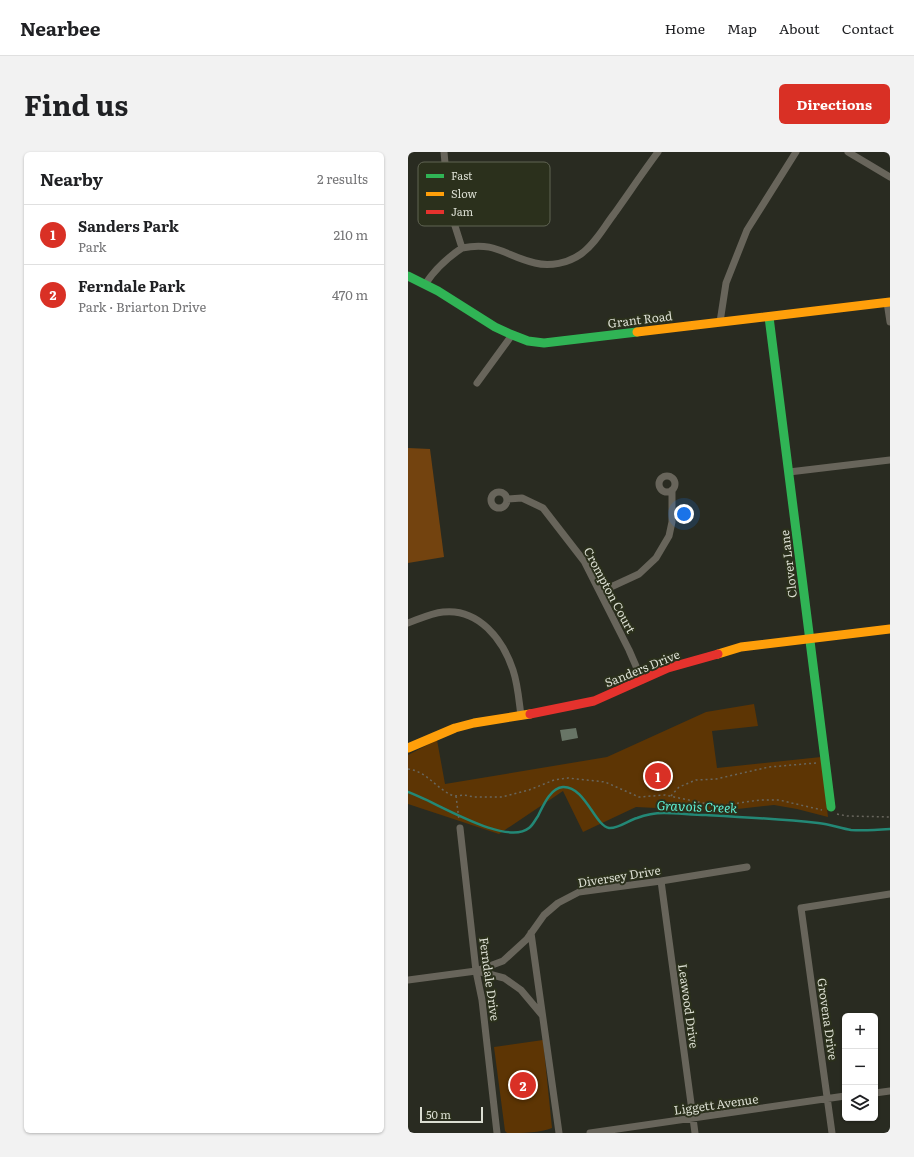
<!DOCTYPE html>
<meta charset="utf-8">
<style>
:root{--surface:#fff;--page:#f2f2f2;--text:#202124;--muted:#757577;--line:#e0e0e0;--accent:#d93025}
body{margin:0;font-family:Literata,serif;background:var(--page);color:var(--text)}
.controls{position:absolute;right:12px;bottom:12px;display:grid;overflow:hidden;border-radius:6px;box-shadow:0 1px 3px #0004}
.controls button{width:36px;height:36px;display:grid;place-items:center;padding:0;border:0;border-bottom:1px solid var(--line);background:var(--surface);color:var(--text);font:20px sans-serif}
.scale{position:absolute;left:12px;bottom:10px;width:63px;box-sizing:border-box;padding-left:4px;border:2px solid #dbded2;border-top:0;font-size:11px;line-height:14px;white-space:nowrap;color:#dbded2;-webkit-text-stroke:3px #2b301c;paint-order:stroke}
.you{position:absolute;left:276px;top:362px;width:14px;height:14px;margin:-10px;border:3px solid #fff;border-radius:50%;background:#1a73e8;box-shadow:0 0 0 6px #1a73e833}
.badge{display:grid;place-items:center;width:26px;height:26px;border-radius:50%;background:var(--accent);color:#fff;font-size:13px;font-weight:700}
.pin{position:absolute;translate:-50% -50%;border:2px solid #fff;box-shadow:0 1px 4px #0006}
.list{margin:0;padding:0;list-style:none}
h2{display:flex;justify-content:space-between;align-items:center;height:52px;margin:0;padding:0 16px;font-size:17px}
h2 small{font-size:13px;font-weight:400;color:var(--muted)}
.list li{display:grid;grid-template-columns:26px 1fr auto;gap:12px;align-items:center;box-sizing:border-box;height:60px;padding:0 16px;border-top:1px solid var(--line)}
.list b{display:block;font-size:15px;white-space:nowrap}
.list p{margin:0;font-size:13px;white-space:nowrap;color:var(--muted)}
.list em{font-size:13px;font-style:normal;color:var(--muted)}
.icon{flex:none;width:22px;height:22px;fill:none;stroke:currentColor;stroke-width:2;stroke-linecap:round;stroke-linejoin:round}
.map{position:relative;flex:none;width:482px;height:981px;overflow:hidden;border-radius:6px}
header{display:flex;align-items:center;gap:24px;box-sizing:border-box;height:56px;padding:0 20px;background:var(--surface);border-bottom:1px solid var(--line)}
header strong{font-size:19px}
nav{display:flex;gap:22px;margin-inline-start:auto;font-size:14px}
.intro{display:flex;align-items:center;justify-content:space-between;box-sizing:border-box;height:96px;padding:0 24px}
h1{margin:0;font-size:28px}
.button{padding:10px 18px;border-radius:6px;background:var(--accent);color:#fff;font-size:14px;font-weight:700}
main{display:flex;gap:24px;padding:0 24px}
aside{flex:1;background:var(--surface);border-radius:6px;box-shadow:0 1px 3px #0004}
.map>svg:first-child{display:block}
</style>
<header>
<strong>Nearbee</strong>
<nav><a>Home</a><a>Map</a><a>About</a><a>Contact</a></nav>
</header>
<div class="intro"><h1>Find us</h1><a class="button">Directions</a></div>
<main>
<aside>
<h2>Nearby<small>2 results</small></h2>
<ul class="list">
<li><span class="badge">1</span><div><b>Sanders Park</b><p>Park</p></div><em>210 m</em></li>
<li><span class="badge">2</span><div><b>Ferndale Park</b><p>Park · Briarton Drive</p></div><em>470 m</em></li>
</ul>
</aside>
<div class="map">
<svg width="482" height="981" viewBox="0 0 482 981">
<rect width="100%" height="100%" fill="#292b21"/>
<path fill="#5d3504" d="M346,552l4,22 -46,5 5,37 104,-11 7,60 -31,-8 -23,-4 -54,6 -84,-4 -53,25 -20,-41 -64,43 -91,-30v-49l29,-15 8,44 162,-27 99,-45z
M135,888l9,88c-11,5 -31,5 -45,5l-2,-2 -11,-84z"/>
<path fill="#73430f" d="M0,296l22,1 14,108 -36,6z"/>
<g fill="none" stroke-linecap="round" stroke-linejoin="round">
<path stroke="#238876" stroke-width="2.5" d="M0,640c25,8 97,55 121,36 4,-3 6,-8 9,-12 5,-10 12,-28 25,-29 22,-1 32,39 46,41 9,1 20,-8 28,-10 8,-3 18,-5 27,-5 14,0 28,2 42,2 37,2 75,4 112,8 11,1 22,5 33,7 13,1 26,0 39,-1"/>
</g>
<path fill="#687566" d="M168,576l2,10 -16,3 -2,-11z"/>
<g fill="none" stroke-linecap="round" stroke-linejoin="round">
<path stroke="#68665d" stroke-width="1.5" stroke-dasharray="2 3" stroke-linecap="butt" d="M0,617c19,2 29,21 46,27l10,-1 10,2h28l27,-7 25,-10 14,-2 37,4 34,15 26,-2 52,11 43,-6h19l43,10
M48,644l3,24
M263,644l8,-9 17,-7 20,-1 53,-12 47,-4
M429,662l10,2 43,1"/>
<path stroke="#68655b" stroke-width="7" d="M440,0l42,25
M54,96c34,-7 43,8 73,15 15,4 33,0 46,-9 14,-10 23,-27 33,-40 15,-21 29,-42 44,-62
M18,131c10,-15 21,-25 36,-35l-13,-41 -5,-55
M479,150l3,20
M312,170l6,-39 21,-53 49,-78
M69,231l35,-48
M381,320l101,-12
M251 332a8 8 0 1 1 16 0a8 8 0 1 1-16 0Z
M83 348a8 8 0 1 1 16 0a8 8 0 1 1-16 0Z
M99,347l15,-1 21,10 41,53 45,89 13,30
M192,440l39,-18 17,-16 13,-22 3,-14v-32
M0,471c11,-4 24,-10 35,-11 36,-4 60,28 70,58 5,15 6,31 8,46
M52,676l16,143 6,29 15,133
M253,729l34,252
M123,781l28,200
M69,819l27,7 17,12 21,25
M0,828l68,-9 27,-10 24,-22 17,-24 14,-12 21,-11 82,-11 86,-14
M467,941l15,-2
M182,981l255,-37
M424,981l-31,-225 89,-14"/>
<path stroke="#30b455" stroke-width="9" d="M0,124l30,15 57,36 15,7 18,7 16,2 93,-11
M361,165l62,490"/>
<path stroke="#ff9f0a" stroke-width="9" d="M229,180l253,-30
M310,502l23,-7 149,-18
M0,596l47,-20 19,-5 56,-9"/>
<path stroke="#e5322d" stroke-width="9" d="M122,562l64,-13 74,-33 50,-14"/>
</g>
<g text-anchor="middle" dominant-baseline="central" stroke-width="4" stroke-linejoin="round" paint-order="stroke">
<g font-size="12" fill="#dbded2" stroke="#2b301c">
<text transform="translate(232 167) rotate(-7)">Grant Road</text>
<text transform="translate(380 412) rotate(-97)">Clover Lane</text>
<text transform="translate(202 438) rotate(62)">Crompton Court</text>
<text transform="translate(234 516) rotate(-22)">Sanders Drive</text>
<text transform="translate(211 724) rotate(-9)">Diversey Drive</text>
<text transform="translate(82 827) rotate(82)">Ferndale Drive</text>
<text transform="translate(281 854) rotate(82)">Leawood Drive</text>
<text transform="translate(420 867) rotate(82)">Grovena Drive</text>
<text transform="translate(308 952) rotate(-8)">Liggett Avenue</text>
</g>
<g font-size="13" font-style="italic" fill="#5deed3" stroke="#2b301c">
<text transform="translate(289 654) rotate(2)">Gravois Creek</text>
</g>
</g>
<rect x="10" y="10" width="132" height="64" rx="6" fill="#2b301c" stroke="#606453" stroke-width="1"/>
<rect x="18" y="22" width="18" height="4" fill="#30b455"/>
<rect x="18" y="40" width="18" height="4" fill="#ff9f0a"/>
<rect x="18" y="58" width="18" height="4" fill="#e5322d"/>
<g font-size="11" fill="#dbded2">
<text x="43" y="28">Fast</text>
<text x="43" y="46">Slow</text>
<text x="43" y="64">Jam</text>
</g>
</svg>
<div class="controls">
<button>+</button>
<button>−</button>
<button><svg class="icon" aria-label="layers" viewBox="0 0 24 24"><path d="M12 4l9 5-9 5-9-5zM3 14l9 5 9-5"/></svg></button>
</div>
<div class="scale">50 m</div>
<div class="you"></div>
<div class="pin badge" style="left:250px;top:624px">1</div>
<div class="pin badge" style="left:115px;top:933px">2</div>
</div>
</main>
